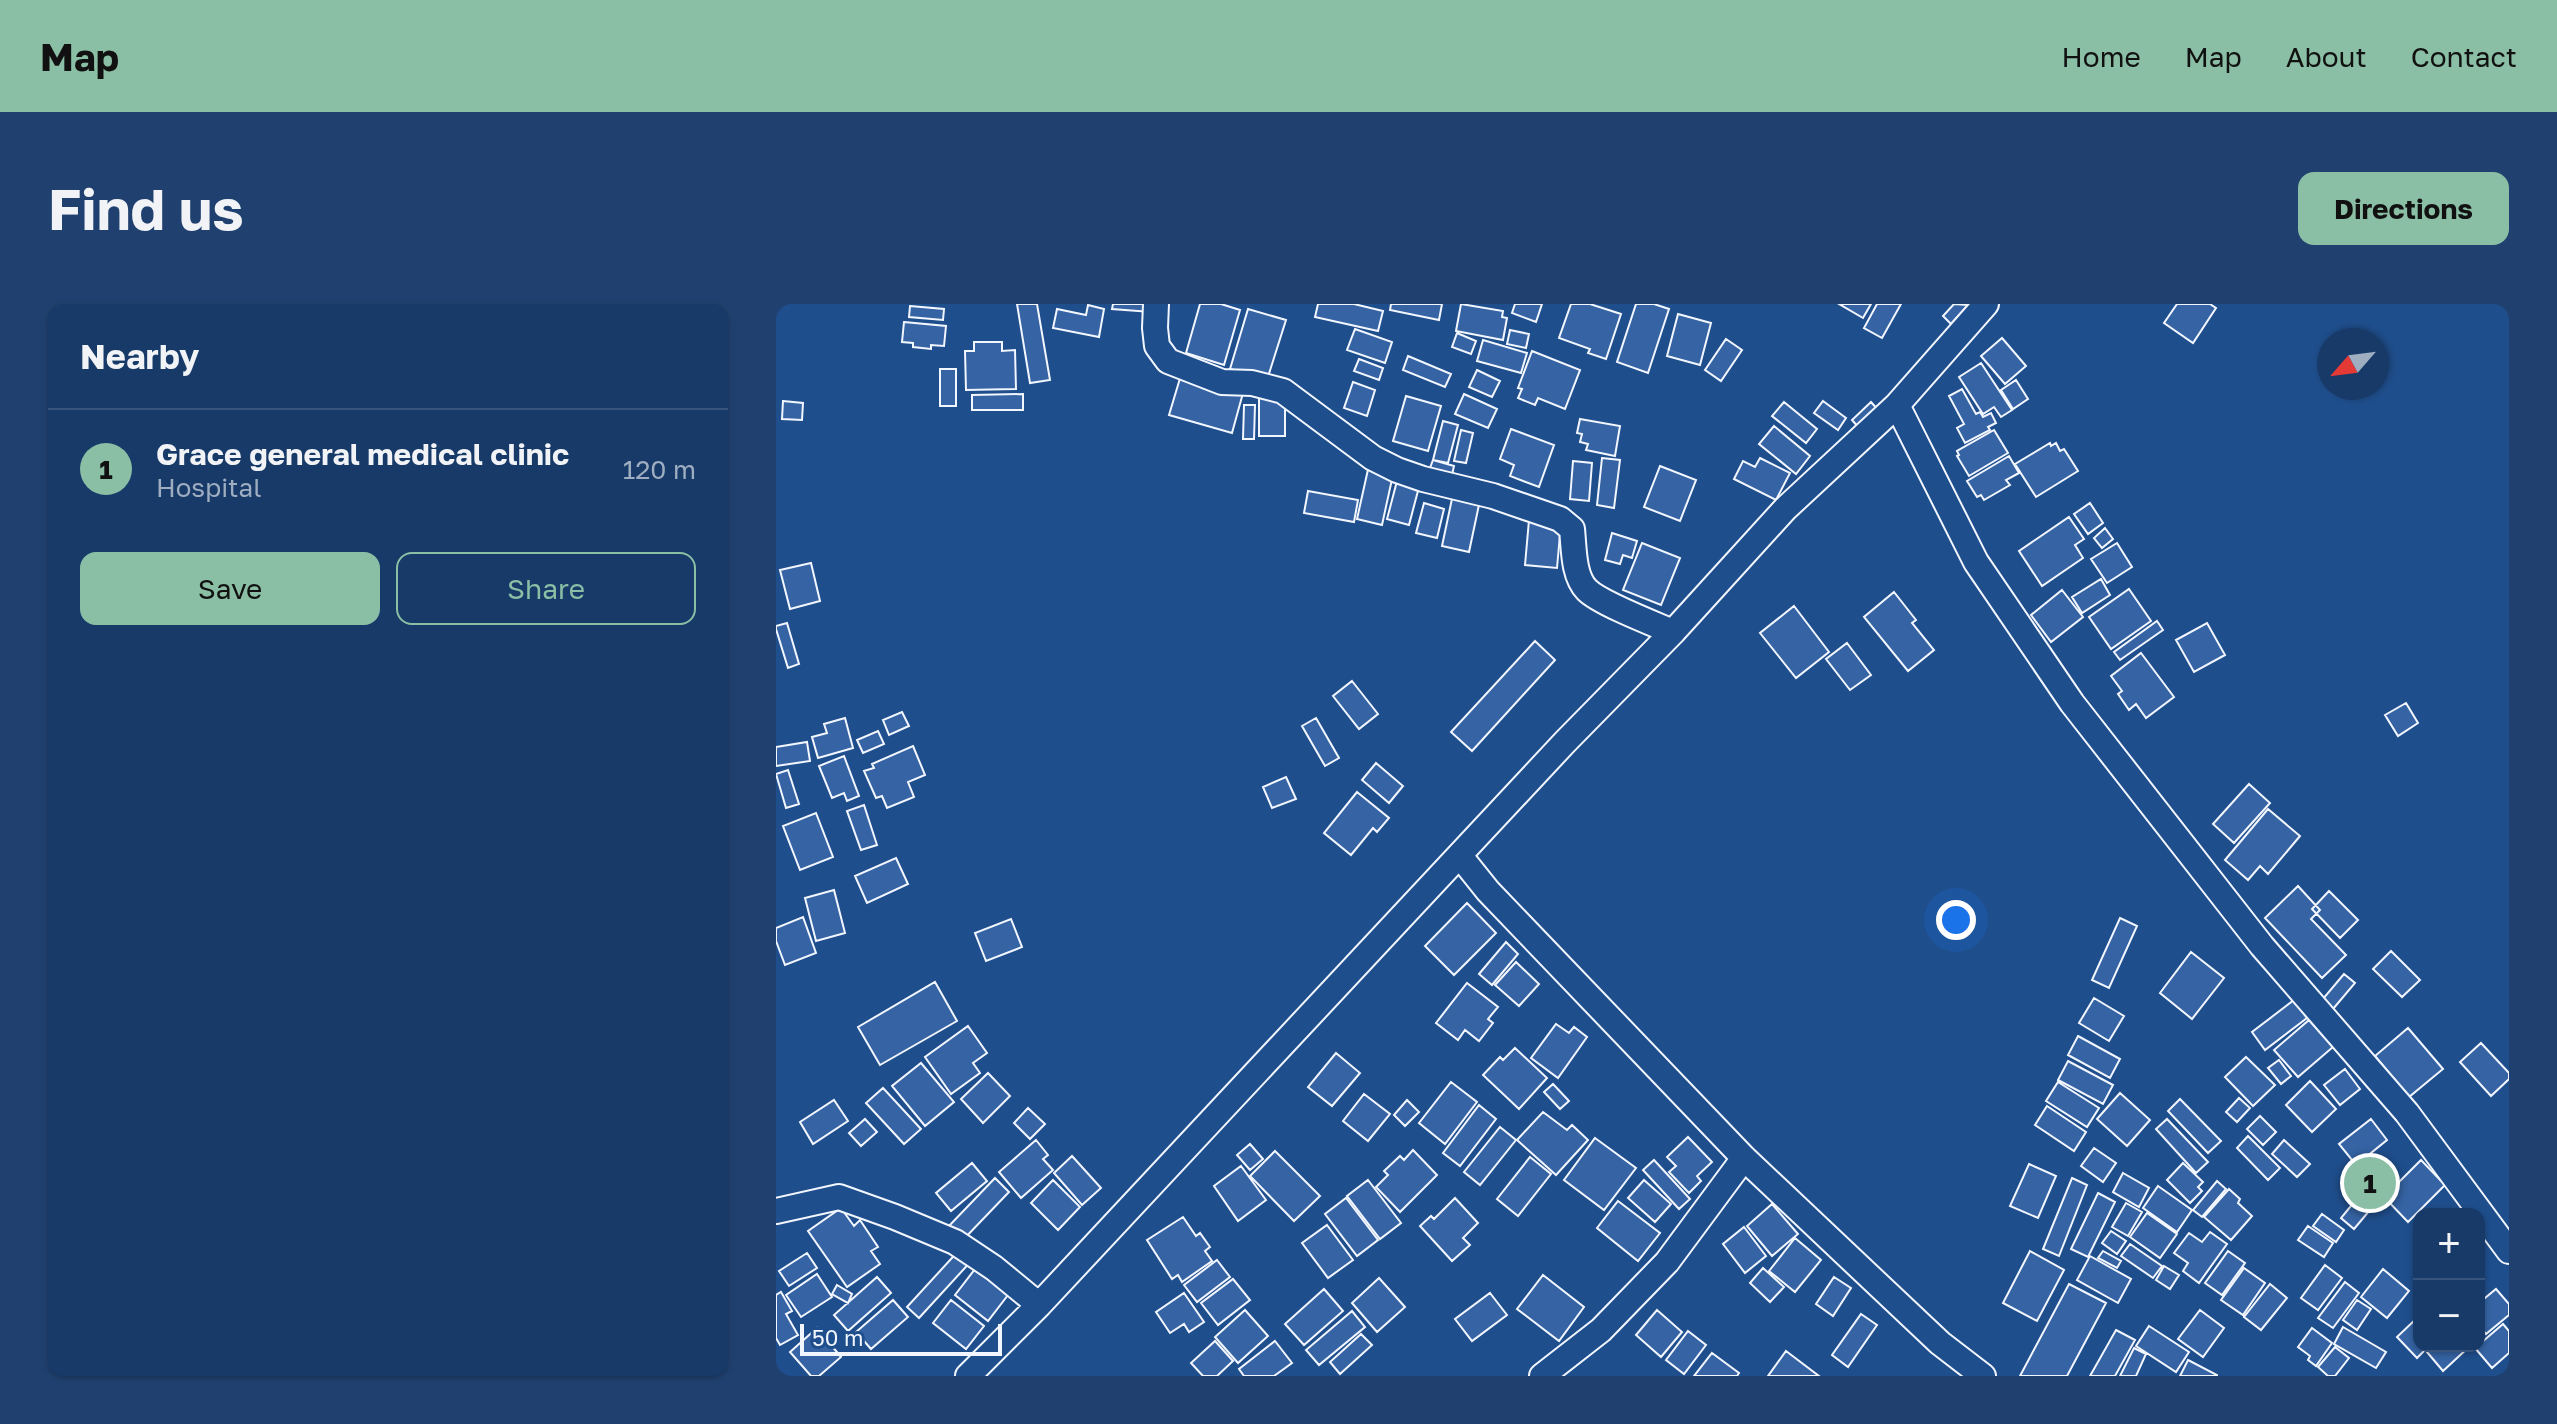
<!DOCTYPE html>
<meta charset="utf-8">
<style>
:root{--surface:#173a69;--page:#20416f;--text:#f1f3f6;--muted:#9eadc0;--line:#36547d;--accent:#8abfa5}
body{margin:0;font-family:"Golos Text",sans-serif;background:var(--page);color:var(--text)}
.controls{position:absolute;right:24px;bottom:24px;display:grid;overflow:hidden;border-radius:16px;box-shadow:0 2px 6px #0004}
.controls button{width:72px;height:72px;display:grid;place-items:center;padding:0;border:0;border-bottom:2px solid var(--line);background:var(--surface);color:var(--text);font:40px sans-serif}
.compass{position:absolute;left:1541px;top:24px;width:72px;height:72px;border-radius:50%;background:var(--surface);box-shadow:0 2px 6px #0004;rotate:242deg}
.scale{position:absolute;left:24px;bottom:20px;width:202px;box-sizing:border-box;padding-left:8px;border:4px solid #f2f6ff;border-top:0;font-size:22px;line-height:28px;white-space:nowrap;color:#f2f6ff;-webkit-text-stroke:6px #1f4e8c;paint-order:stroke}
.you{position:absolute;left:1180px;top:616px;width:28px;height:28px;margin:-20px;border:6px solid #fff;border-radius:50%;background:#1a73e8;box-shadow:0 0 0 12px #1a73e833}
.badge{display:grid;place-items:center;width:52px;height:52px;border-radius:50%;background:var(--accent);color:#111;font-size:26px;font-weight:700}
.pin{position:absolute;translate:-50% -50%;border:4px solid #fff;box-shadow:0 2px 8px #0006}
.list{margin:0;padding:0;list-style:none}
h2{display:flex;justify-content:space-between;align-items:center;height:104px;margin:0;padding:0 32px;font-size:34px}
h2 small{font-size:26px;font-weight:400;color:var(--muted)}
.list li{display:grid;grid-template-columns:52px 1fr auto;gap:24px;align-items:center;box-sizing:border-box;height:120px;padding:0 32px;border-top:2px solid var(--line)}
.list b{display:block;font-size:30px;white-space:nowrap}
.list p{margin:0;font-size:26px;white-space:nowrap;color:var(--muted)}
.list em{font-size:26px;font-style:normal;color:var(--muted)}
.actions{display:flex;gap:16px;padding:24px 32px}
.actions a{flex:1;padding:18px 0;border:2px solid var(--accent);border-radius:16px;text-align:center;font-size:28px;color:var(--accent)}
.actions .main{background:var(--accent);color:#111}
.map{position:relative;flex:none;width:1733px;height:1072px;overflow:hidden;border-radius:16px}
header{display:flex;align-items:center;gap:48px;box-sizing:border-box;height:112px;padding:0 40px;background:var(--accent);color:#111}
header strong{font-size:38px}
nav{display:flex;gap:44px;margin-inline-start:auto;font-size:28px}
.intro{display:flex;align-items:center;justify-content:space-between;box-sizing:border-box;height:192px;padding:0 48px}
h1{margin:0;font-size:56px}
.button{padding:20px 36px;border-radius:16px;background:var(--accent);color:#111;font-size:28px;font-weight:700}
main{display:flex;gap:48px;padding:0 48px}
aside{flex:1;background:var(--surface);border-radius:16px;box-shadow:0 2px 6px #0004}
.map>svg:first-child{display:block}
</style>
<header>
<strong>Map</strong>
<nav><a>Home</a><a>Map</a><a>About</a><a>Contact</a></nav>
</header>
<div class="intro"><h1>Find us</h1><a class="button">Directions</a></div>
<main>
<aside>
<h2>Nearby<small></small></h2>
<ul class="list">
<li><span class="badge">1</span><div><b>Grace general medical clinic</b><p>Hospital</p></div><em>120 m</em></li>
</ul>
<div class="actions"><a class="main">Save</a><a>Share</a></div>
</aside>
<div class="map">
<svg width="1733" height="1072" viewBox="0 0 1733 1072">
<rect width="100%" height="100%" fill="#1f4e8c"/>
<path fill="#3563a3" stroke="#f2f6ff" stroke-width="2" d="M241,0h20l13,76 -20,3z
M337,0h39l-1,8 -39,-3z
M424,0h21l19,6 -16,55 -38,-12z
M542,0h36l29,7 -5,20 -63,-14z
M615,0h51l-3,16 -49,-10z
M685,0l42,7 -1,6 5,1 -4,22 -47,-9z
M739,0h27l-6,18 -24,-9z
M795,0h19l31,10 -15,45 -18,-6 2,-4 -31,-11z
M860,0h18l15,5 -21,64 -31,-11z
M1063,0h32l-8,14z
M1101,0h24l-19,34 -18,-10z
M1178,0l14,1 -17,19 -8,-8z
M1401,0h33l6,4 -23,35 -29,-20z
M312,1l16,4 -5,28 -46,-9 4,-19 29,6z
M134,2l34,3 -1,11 -34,-3z
M472,5l38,11 -19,60 -37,-11z
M902,10l33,9 -11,42 -33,-9z
M128,18l42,4 -2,20 -13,-1v4l-18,-2v-4l-11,-1z
M579,25l37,13 -7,21 -38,-13z
M734,26l19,4 -3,14 -19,-4z
M681,29l19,8 -5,13 -19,-7z
M1226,34l24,28 -21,18 -24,-28z
M950,35l16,11 -21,31 -16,-11z
M707,36l44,13 -6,20 -44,-12z
M198,38h28v9l13,-1 1,39 -50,1 -1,-39h9z
M756,47l48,19 -15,39 -27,-11 -3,7 -17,-7 4,-9 -4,-1z
M632,52l43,18 -6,13 -42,-17z
M583,55l24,9 -4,12 -25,-9z
M1205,59l31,47 -11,7 -7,-10 -11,7 -24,-37z
M164,65h16v37h-16z
M701,66l23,11 -8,16 -23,-10z
M405,71l62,18 -11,40 -63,-18z
M1240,76l12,19 -15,10 -12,-19z
M577,78l22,8 -8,26 -23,-8z
M1186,85l14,25 4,-2 3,5 8,-4 5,10 -8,4 2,3 -25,13 -8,-15 7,-4 -15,-28z
M247,90v16h-51v-15z
M483,90h26v42h-26z
M688,90l33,15 -9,19 -33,-14z
M630,92l35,10 -13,45 -35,-10z
M7,97l20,2 -1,17 -20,-1z
M1047,97l23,17 -8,12 -24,-17z
M1008,98l33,27 -11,14 -34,-27z
M1095,98l8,9 -20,17 -7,-8z
M468,101h11l-1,34h-11z
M804,115l40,7 -5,30 -29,-6 2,-6 -8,-2 2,-8 -5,-1z
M667,117l15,4 -10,38 -15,-3z
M998,122l36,30 -14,18 -37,-30z
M735,125l43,16 -15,42 -29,-11 4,-11 -14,-6z
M685,126l12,3 -7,30 -12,-2z
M1218,126l14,23 -39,23 -12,-20 2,-1 -2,-4z
M1274,139l1,3 5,-3 4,8 4,-2 14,22 -42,26 -21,-33z
M1233,152l10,17 -13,7 4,5 -26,15 -3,-5 -4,2 -10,-16z
M826,154l18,2 -6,48 -17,-3z
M984,154l30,15 -14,27 -42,-21 9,-18 12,6z
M657,156l21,6 -2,9 -22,-7z
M797,157l19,2 -3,38 -19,-2z
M593,161l25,5 -12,55 -25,-6z
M884,162l36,14 -16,41 -36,-14z
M621,177l22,6 -10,38 -22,-6z
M532,187l50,9 -4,22 -50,-9z
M677,190l27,6 -11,52 -27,-6z
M648,199l20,6 -7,29 -21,-5z
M1314,199l13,20 -15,11 -14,-20z
M1293,213l15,22 -9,6 8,13 -41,28 -23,-35z
M753,216l32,3 -4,45 -32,-3z
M1329,224l8,11 -11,9 -8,-10z
M836,229l25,8 -5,17 -9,-3 -3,9 -15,-4z
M866,239l38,15 -19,47 -38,-15z
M1341,239l15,24 -25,16 -16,-24z
M35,259l9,38 -30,8 -10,-39z
M1325,275l9,16 -28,18 -10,-16z
M1353,285l22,32 -40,28 -22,-32z
M1286,286l21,27 -32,25 -20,-27z
M1118,288l22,28 -4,3 22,27 -26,21 -44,-54z
M1018,302l35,46 -33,26 -36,-45z
M1381,317l6,9 -43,30 -6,-8z
M11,319l12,41 -11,4 -12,-39v-3z
M1431,319l18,32 -31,17 -18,-32z
M759,337l20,19 -83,91 -21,-19z
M1071,339l24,32 -21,15 -24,-31z
M1365,349l33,44 -28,21 -10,-14 -7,6 -11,-16 4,-3 -11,-15z
M576,377l26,33 -19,15 -26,-33z
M1630,399l12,20 -20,13 -13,-21z
M126,408l7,14 -20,9 -6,-15z
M69,414l8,30 -35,10 -6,-21 15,-4 -3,-9z
M540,414l23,40 -14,8 -23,-40z
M102,427l6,13 -21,9 -6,-13z
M31,438l3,19 -34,5v-19z
M137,442l12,29 -17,7 6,15 -27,11 -5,-12 -6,2 -12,-27 10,-3 -2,-4z
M68,452l15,40 -12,5 -3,-8 -12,5 -13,-32z
M600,459l27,23 -14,17 -27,-23z
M12,466l11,34 -13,4 -10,-34z
M510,473l10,22 -24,9 -9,-21z
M1473,480l21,19 -36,40 -21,-19z
M581,488l32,26 -12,14 -4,-4 -22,27 -27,-22z
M88,501l13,40 -16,5 -14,-39z
M1492,505l32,27 -32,38 -8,-8 -12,14 -23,-20z
M40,509l17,44 -33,13 -17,-44z
M120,554l12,26 -41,19 -12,-27z
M1522,582l22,24 -9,9 35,36 -24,23 -57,-60z
M58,586l11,43 -29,8 -11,-43z
M1553,587l29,29 -18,18 -28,-29z
M691,599l29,30 -42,42 -29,-29z
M27,613l13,36 -31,12 -9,-24v-13z
M1344,614l17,8 -28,62 -17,-8z
M235,615l11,28 -36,14 -11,-28z
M730,638l12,12 -26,31 -13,-11z
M1615,647l29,29 -18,17 -29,-28z
M1415,648l33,26 -32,41 -32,-26z
M740,658l23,22 -20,22 -24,-21z
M1568,670l11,9 -22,26 -11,-9z
M159,678l22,39 -77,44 -22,-38z
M691,679l31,24 -10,12 5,4 -14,18 -14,-11 -7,10 -22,-17z
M1318,694l30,18 -15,25 -30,-18z
M1518,696l13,18 -42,32 -13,-18z
M1533,716l24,27 -35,30 -24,-27z
M780,720l13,9 5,-6 13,10 -29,41 -27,-20z
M192,722l19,27 -14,10 7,10 -29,21 -26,-37z
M1632,724l35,41 -34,28 -34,-41z
M1302,732l42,23 -10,19 -42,-23z
M1705,739l28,30v6l-18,17 -31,-34z
M739,744l32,30 -28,31 -36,-34 17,-18 3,3z
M560,749l24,20 -28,33 -24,-19z
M1470,753l29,28 -22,21 -28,-29z
M1503,756l12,16 -10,8 -13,-16z
M1292,757l45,24 -10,19 -45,-24z
M145,759l33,39 -29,24 -33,-40z
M1569,765l15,20 -20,16 -16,-20z
M212,769l22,23 -27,27 -22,-24z
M1534,777l26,28 -24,23 -26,-27z
M675,778l26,20 -32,42 -26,-21z
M1282,778l41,26 -12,19 -41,-26z
M777,780l16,17 -9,8 -16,-17z
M107,784l38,41 -17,15 -38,-41z
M1344,789l30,27 -23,26 -30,-27z
M588,790l26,20 -22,27 -25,-20z
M1463,794l11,10 -13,14 -11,-10z
M1404,795l41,42 -13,12 -40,-42z
M58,796l14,21 -35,23 -13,-22z
M631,796l12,12 -14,14 -11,-11z
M703,801l17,14 -36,47 -17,-13z
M1271,802l39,26 -12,19 -39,-26z
M252,804l17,16 -15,15 -16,-16z
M767,808l24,18 5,-5 16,15 -32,35 -39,-35z
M1484,812l16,16 -13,13 -16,-16z
M89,815l12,13 -16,14 -12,-13z
M1391,815l41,43 -12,11 -40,-44z
M1595,815l16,21 -31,25 -17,-21z
M724,823l16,13 -36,45 -16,-13z
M1472,832l32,32 -12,12 -31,-32z
M912,833l24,25 -15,14 4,5 -12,12 -20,-21 7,-6 -9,-9z
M819,834l41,30 -32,42 -40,-30z
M260,836l12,15 -5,4 10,11 -32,28 -22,-26z
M1508,836l26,24 -13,13 -25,-23z
M474,840l13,15 -13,11 -13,-15z
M1318,844l22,15 -13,19 -22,-16z
M637,846l24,25 -37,37 -24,-25 12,-12 -4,-4 16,-15 4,4z
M499,847l45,45 -26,25 -44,-45z
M296,852l29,32 -19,17 -28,-32z
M754,853l21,17 -33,42 -21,-17z
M878,856l36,39 -11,10 -36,-39z
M1645,856l24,25 -37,37 -24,-25z
M196,859l15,18 -36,30 -15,-18z
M1407,859l20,19 -5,5 4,4 -12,12 -23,-23z
M1253,860l27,12 -18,42 -28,-12z
M465,862l25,34 -28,21 -24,-35z
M1347,869l26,15 -10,19 -26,-15z
M1601,870l14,11 -37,44 -13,-11z
M219,874l14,14 -48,50 -14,-14z
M1296,874l15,7 -28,71 -16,-7z
M277,876l27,27 -22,23 -27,-27z
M592,876l33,43 -21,16 -33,-43z
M868,876l27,24 -16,18 -27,-24z
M1441,877l9,8 -24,28 -9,-7z
M1382,882l34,24 -15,22 -34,-24z
M1453,885l11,10 -2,4 14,13 -21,24 -27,-23z
M1322,889l17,9 -27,55 -17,-8z
M570,894l32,42 -21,16 -32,-42z
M679,894l23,25 -15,15 7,7 -18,16 -32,-35 11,-10 3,3z
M842,897l42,32 -22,28 -41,-33z
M1350,899l16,9 -14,24 -16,-9z
M996,900l26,30 -26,22 -25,-30z
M65,904l13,18 6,-6 18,27 -7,4 9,13 -33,23 -39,-56z
M1371,909l30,21 -17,24 -30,-21z
M1546,910l22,16 -8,12 -23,-16z
M407,913l13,19 4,-3 10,14 -5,4 7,10 -30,21 -4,-7 -6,4 -25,-39z
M551,921l26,35 -25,18 -26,-35z
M1532,922l25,17 -9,14 -26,-17z
M968,923l22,29 -21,17 -22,-29z
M1335,927l15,10 -9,13 -15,-11z
M1434,928l17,12 -28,39 -16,-12 5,-8 -14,-10 15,-20 13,9z
M1019,934l26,22 -26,32 -26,-21z
M1354,940l32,22 -9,12 -32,-22z
M186,943l12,11 -55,60 -12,-11z
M1254,947l34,19 -27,51 -34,-18z
M1327,947l18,10 -4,7 -19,-10z
M1452,947l17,12 -23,32 -17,-12z
M31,949l10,15 -28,18 -10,-15z
M1314,952l41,23 -13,24 -41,-23z
M441,956l13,17 -33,25 -13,-17z
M1549,961l17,13 -24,32 -17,-12z
M1388,962l15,9 -9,14 -14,-9z
M987,964l21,19 -14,15 -20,-19z
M1468,964l21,15 -22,32 -22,-15z
M199,965l33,26 -20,26 -33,-26z
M1607,965l26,22 -22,27 -26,-21z
M41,970l15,23 -31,20 -15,-22z
M767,971l41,32 -25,34 -42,-32z
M101,973l14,16 -43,38 -14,-16z
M1058,973l17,11 -18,28 -17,-12z
M603,974l26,29 -28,25 -25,-29z
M457,975l17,21 -32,25 -17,-22z
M1569,978l14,11 -26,35 -15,-10z
M1293,980l37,19 -39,73h-47z
M1494,980l17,14 -26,32 -17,-13z
M61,981l15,9 -4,9 -16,-9z
M548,985l19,22 -39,34 -19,-21z
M1720,985l13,15v11l-23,19 -7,-8v-23z
M5,988l11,19 -6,3 12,21 -18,10 -4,-7v-43z
M408,989l20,29 -15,10 -5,-8 -14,9 -14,-21z
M714,989l17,22 -35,26 -17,-22z
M117,996l15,17 -37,32 -15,-17z
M175,996l33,26 -18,23 -33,-26z
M1581,996l14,9 -14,21 -14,-10z
M469,1006l23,26 -30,27 -23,-26z
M881,1006l25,22 -21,25 -25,-22z
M1424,1006l24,18 -21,29 -25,-18z
M576,1007l13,16 -46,38 -13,-15z
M1085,1010l16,11 -29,42 -16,-12z
M1643,1012v30h10l-12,12 -20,-21z
M1727,1020l6,7v22l-17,15 -17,-20z
M1373,1022l40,26 -13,20 -40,-26z
M1567,1023l43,25 -10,16 -42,-24z
M41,1024l24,29 -22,19h-8l-21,-24z
M1536,1024l20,15 -16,23 -8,-6 2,-4 -12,-9z
M1340,1026l19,10 -20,36h-25z
M912,1027l18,14 -22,29 -18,-14z
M585,1030l11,11 -32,29 -10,-12z
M439,1037l18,20 -16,15h-14l-12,-13z
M499,1037l17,22 -18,13h-30l-5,-7z
M1658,1042h36l-27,25 -16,-19z
M1559,1043l14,11 -14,18h-7l-10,-9z
M1358,1044l12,6 -10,22h-16z
M1010,1047l33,25h-51z
M936,1049l27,20 -2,3h-43z
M1412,1056l29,15v1h-37z"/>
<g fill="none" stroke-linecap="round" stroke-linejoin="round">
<g stroke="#f2f6ff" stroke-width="28">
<path id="minor" d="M380,0l-1,24 2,18 11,15 54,21 30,1 31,8 90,67 24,12 26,9 70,17 67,23 12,10c2,19 1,47 15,61 13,13 67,34 86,42
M1121,101l79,157 96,141 190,243 145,167 102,138
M684,552l28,35 256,267 196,185 43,33
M0,907l63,-14 56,20 60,25 39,26 45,37
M192,1072l71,-71 526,-563 108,-110 112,-123 112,-104 89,-101
M766,1072l59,-46 66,-68 77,-104"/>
</g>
<use href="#minor" stroke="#1f4e8c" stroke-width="24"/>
</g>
</svg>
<div class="controls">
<button>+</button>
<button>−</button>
</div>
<svg class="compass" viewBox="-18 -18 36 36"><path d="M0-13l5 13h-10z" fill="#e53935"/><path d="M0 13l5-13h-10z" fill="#9eadc0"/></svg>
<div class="scale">50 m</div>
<div class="you"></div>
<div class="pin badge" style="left:1594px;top:879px">1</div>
</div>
</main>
